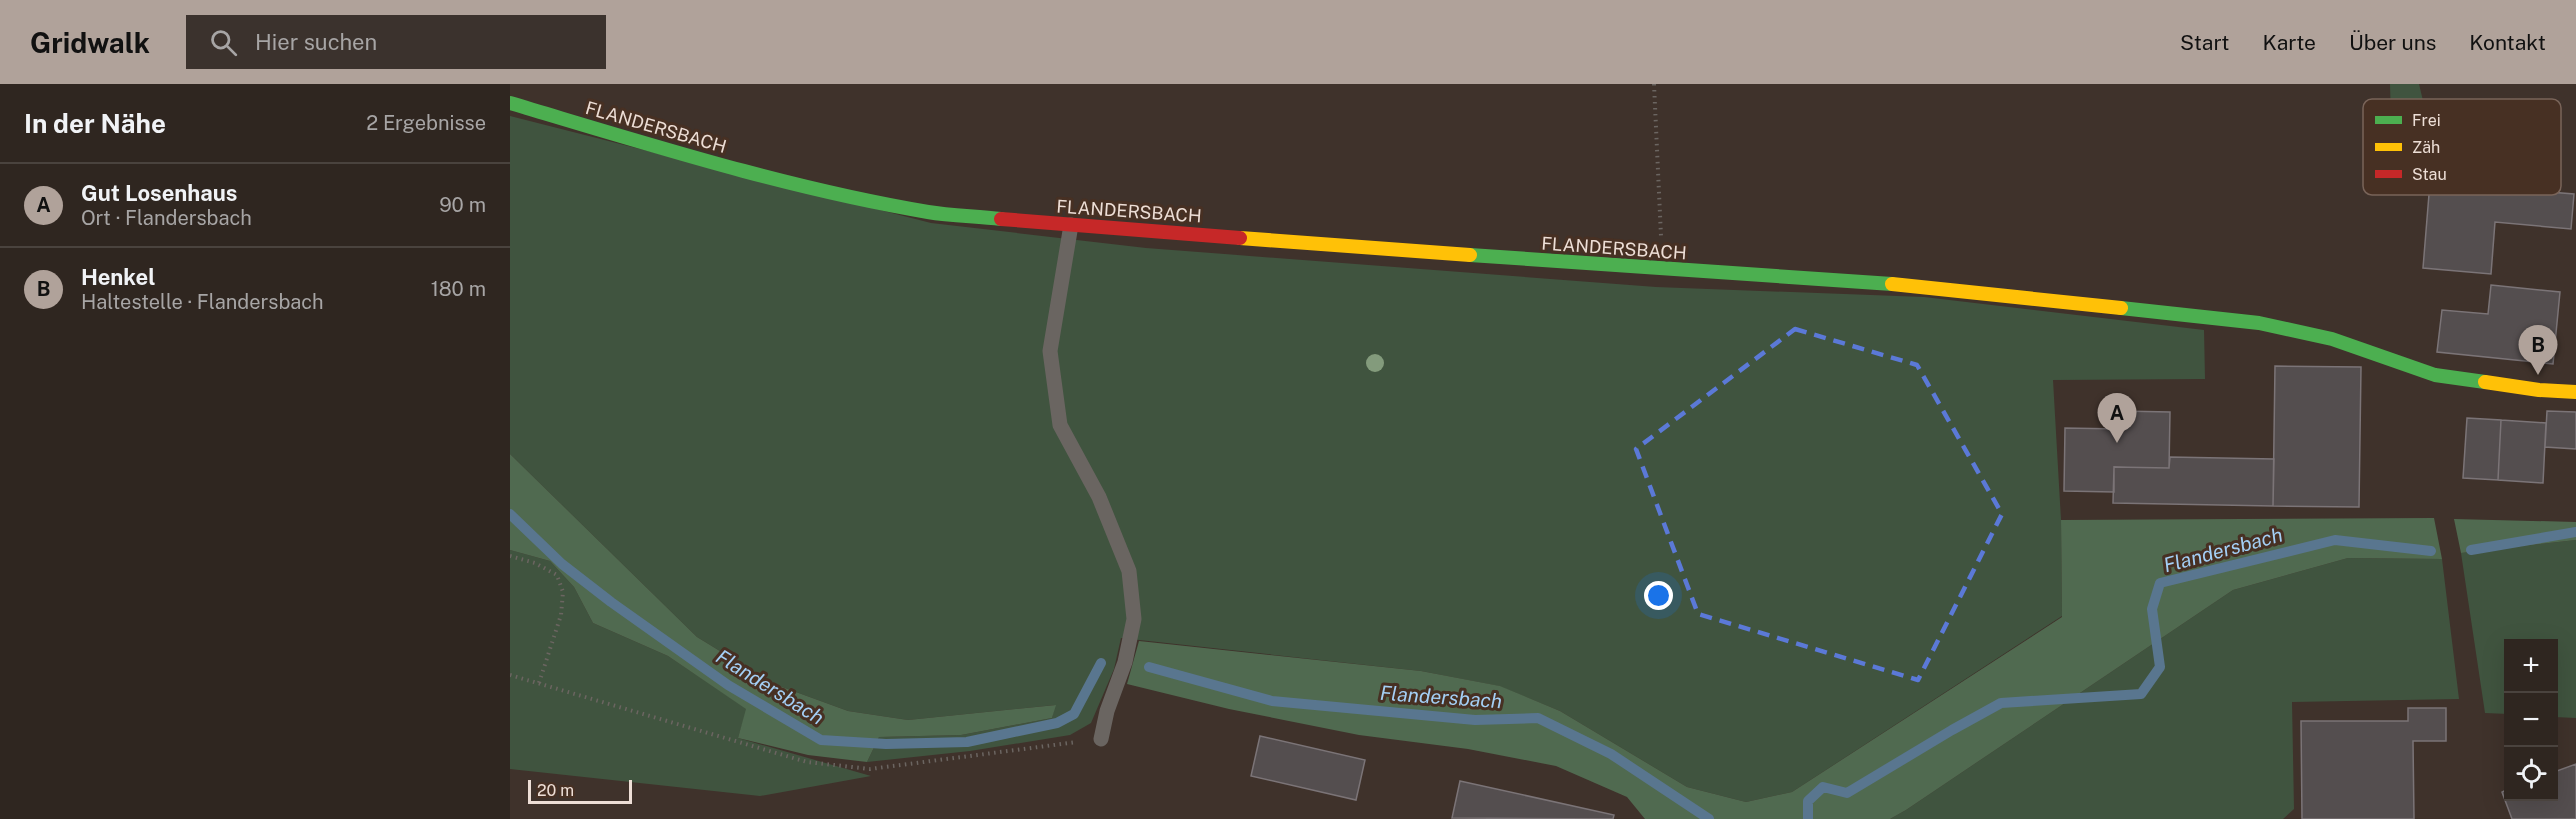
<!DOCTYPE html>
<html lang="de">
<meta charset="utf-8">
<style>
:root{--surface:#2f2620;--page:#3b322d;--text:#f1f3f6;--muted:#a7a5a5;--line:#4a433e;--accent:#b0a29a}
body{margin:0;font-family:"Public Sans",sans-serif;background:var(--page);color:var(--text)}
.controls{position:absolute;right:18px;bottom:18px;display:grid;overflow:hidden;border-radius:0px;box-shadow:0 6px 24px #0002}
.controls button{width:54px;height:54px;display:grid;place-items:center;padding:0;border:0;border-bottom:2px solid var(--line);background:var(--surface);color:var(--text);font:30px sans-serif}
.scale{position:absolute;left:18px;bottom:15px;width:104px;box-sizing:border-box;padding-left:6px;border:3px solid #edded6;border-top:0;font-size:16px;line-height:21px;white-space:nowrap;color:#edded6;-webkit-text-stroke:4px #473023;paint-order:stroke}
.you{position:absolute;left:1149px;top:512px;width:21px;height:21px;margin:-15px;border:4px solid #fff;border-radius:50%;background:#1a73e8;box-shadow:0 0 0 9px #1a73e833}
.badge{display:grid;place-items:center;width:39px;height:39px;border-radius:50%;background:var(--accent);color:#111;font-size:20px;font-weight:700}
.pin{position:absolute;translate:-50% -50px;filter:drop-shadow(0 2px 3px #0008)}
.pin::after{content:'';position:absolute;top:32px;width:21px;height:18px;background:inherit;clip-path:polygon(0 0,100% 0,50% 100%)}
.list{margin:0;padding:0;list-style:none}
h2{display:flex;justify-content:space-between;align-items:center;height:78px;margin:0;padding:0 24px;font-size:26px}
h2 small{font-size:20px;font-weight:400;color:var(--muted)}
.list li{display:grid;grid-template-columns:39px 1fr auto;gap:18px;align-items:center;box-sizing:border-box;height:84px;padding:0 24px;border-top:2px solid var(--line)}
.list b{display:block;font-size:22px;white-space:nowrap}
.list p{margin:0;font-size:20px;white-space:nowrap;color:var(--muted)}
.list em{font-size:20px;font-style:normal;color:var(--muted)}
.icon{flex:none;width:33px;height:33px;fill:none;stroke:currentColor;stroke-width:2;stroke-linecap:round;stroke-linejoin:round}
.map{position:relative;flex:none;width:2066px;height:735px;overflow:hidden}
header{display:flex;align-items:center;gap:36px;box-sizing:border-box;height:84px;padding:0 30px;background:var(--accent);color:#111}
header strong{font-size:28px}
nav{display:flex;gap:33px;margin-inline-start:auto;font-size:21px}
.search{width:420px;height:54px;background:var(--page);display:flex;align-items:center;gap:15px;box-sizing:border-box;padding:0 21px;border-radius:0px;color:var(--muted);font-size:22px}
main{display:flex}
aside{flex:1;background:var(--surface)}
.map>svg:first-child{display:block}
</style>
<header>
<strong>Gridwalk</strong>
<div class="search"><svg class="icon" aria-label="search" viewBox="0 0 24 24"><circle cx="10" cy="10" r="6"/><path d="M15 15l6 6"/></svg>Hier suchen</div>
<nav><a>Start</a><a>Karte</a><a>Über uns</a><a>Kontakt</a></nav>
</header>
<main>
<aside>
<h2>In der Nähe<small>2 Ergebnisse</small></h2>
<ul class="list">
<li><span class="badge">A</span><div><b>Gut Losenhaus</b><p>Ort · Flandersbach</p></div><em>90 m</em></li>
<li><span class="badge">B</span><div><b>Henkel</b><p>Haltestelle · Flandersbach</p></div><em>180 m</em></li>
</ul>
</aside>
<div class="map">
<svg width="2066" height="735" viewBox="0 0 2066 735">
<rect width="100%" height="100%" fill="#3f322b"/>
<path fill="#40543f" d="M1880,0h29l17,71 -44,-1z
M0,32l421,107 215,25 510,39 268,10 280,33 1,49 -152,1 8,140 1,96 -270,176 -46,10 -59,-15 -127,-76 -61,-25 -78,-15 -300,-33 -7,31 -23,54 -21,12 -100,16 -103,11 12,-25 82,-2 91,-17 3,-13 -147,15 -60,-9 -74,-27 -77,-47 -187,-183z
M2066,456v178l-22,-1v-73h-46v70l-23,-1 -24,-160z
M0,466l40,11 24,26 19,36 75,33 79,53 -9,29 133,38 -111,20 -250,-27z
M1838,474l94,1 17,140 -167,3 2,107 -11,10h-393l16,-9 327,-220z"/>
<path fill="#506a50" d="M0,370l187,183 77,47 74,27 60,9 148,-15 -4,13 -91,17 -82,2 -12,25 -59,-7 -70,-17 8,-29 -78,-53 -75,-33 -19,-36 -24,-26 -40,-11z
M1924,434l8,41 -94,-1 -115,32 -327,220 -16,9h-245l-18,-22 -71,-31 -88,-17 -109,-14 -130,-26 -102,-25 12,-43 282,30 79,15 60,25 127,76 59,15 46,-10 270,-175 -1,-97z
M1944,435l122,3v18l-115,13z"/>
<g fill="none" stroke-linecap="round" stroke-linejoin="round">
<path stroke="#59768f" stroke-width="10" d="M0,430l52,50 49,38 117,83 93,55 65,4 81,-2 90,-19 17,-9 27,-51
M1961,466l105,-18
M639,583l123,34 203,19 63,-2 73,36 98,65
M1298,735v-18l15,-14 24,6 105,-63 49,-27 140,-9 19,-27 -8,-58 8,-26 175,-43 96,11"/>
</g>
<path fill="#544e4f" stroke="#7b7477" stroke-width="1.5" d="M1920,98l144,12 -3,35 -76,-7 -4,52 -68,-6z
M1981,201l69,7 -7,72 -116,-12 5,-42 46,4z
M1765,282l86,1 -2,140 -86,-1z
M1610,327l50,1 -1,56 -55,-1v25l-50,-1 1,-63 55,1z
M2037,327l29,1v37l-31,-2z
M1957,334l34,2 -3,60 -35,-2z
M1991,336l45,3 -3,60 -45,-3z
M1660,373l104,2 -1,47 -160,-3 1,-36 55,1z
M1898,624h38v33h-33l1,78h-112l-1,-98h107z
M750,652l105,24 -9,40 -105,-24z
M2066,680v55h-64l-10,-27 6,-3v7h46v-24z
M950,697l154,34 -1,4 -161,-1z"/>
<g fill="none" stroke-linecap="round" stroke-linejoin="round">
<path stroke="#6b6561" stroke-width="4" stroke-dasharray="1.5 4.5" stroke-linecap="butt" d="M1144,0l7,152
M0,472l25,7 22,12 6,17 -2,23 -22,68
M0,591l297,87 63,7 207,-27"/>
<path stroke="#6a6561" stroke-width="15" d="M561,141l-21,126 10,74 39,72 30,74 5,48 -9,43 -18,49 -6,28"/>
<path stroke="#4caf50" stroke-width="14" d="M0,19c138,41 276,85 418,109 24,4 49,4 73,7
M960,171l422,29
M1611,224l138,15 73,16 103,36 50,7"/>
<path stroke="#ffc107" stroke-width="14" d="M730,154l230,17
M1382,200l229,24
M1975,298l54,8 37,2"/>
<path stroke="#c62828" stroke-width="14" d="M491,135l239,19"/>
</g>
<circle fill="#839b7c" cx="865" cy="279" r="9"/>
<path fill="none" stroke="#5b79d7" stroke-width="4.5" stroke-dasharray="12 8" stroke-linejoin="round" d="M1285,245l122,36 85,149 -84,166 -220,-66 -62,-165z"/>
<g text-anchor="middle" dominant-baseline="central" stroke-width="6" stroke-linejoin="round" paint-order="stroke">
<g font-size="18" fill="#edded6" stroke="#473023">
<text transform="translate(146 43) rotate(16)">FLANDERSBACH</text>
<text transform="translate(619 127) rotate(4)">FLANDERSBACH</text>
<text transform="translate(1104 164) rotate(4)">FLANDERSBACH</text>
</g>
<g font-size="20" font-style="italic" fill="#a4cff5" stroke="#473023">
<text transform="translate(1713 466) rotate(-15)">Flandersbach</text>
<text transform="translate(260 603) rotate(32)">Flandersbach</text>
<text transform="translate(931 613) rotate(4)">Flandersbach</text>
</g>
</g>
<rect x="1853" y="15" width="198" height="96" rx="9" fill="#473023" stroke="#796459" stroke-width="1.5"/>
<rect x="1865" y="32" width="27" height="8" fill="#4caf50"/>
<rect x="1865" y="59" width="27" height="8" fill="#ffc107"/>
<rect x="1865" y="86" width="27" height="8" fill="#c62828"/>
<g font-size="16" fill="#edded6">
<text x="1902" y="42">Frei</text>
<text x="1902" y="69">Zäh</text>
<text x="1902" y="96">Stau</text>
</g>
</svg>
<div class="controls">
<button>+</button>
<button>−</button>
<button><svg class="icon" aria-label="locate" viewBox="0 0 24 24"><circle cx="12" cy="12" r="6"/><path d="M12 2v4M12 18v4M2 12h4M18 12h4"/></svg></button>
</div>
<div class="scale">20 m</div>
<div class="you"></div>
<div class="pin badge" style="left:1607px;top:359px">A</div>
<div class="pin badge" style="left:2028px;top:291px">B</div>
</div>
</main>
